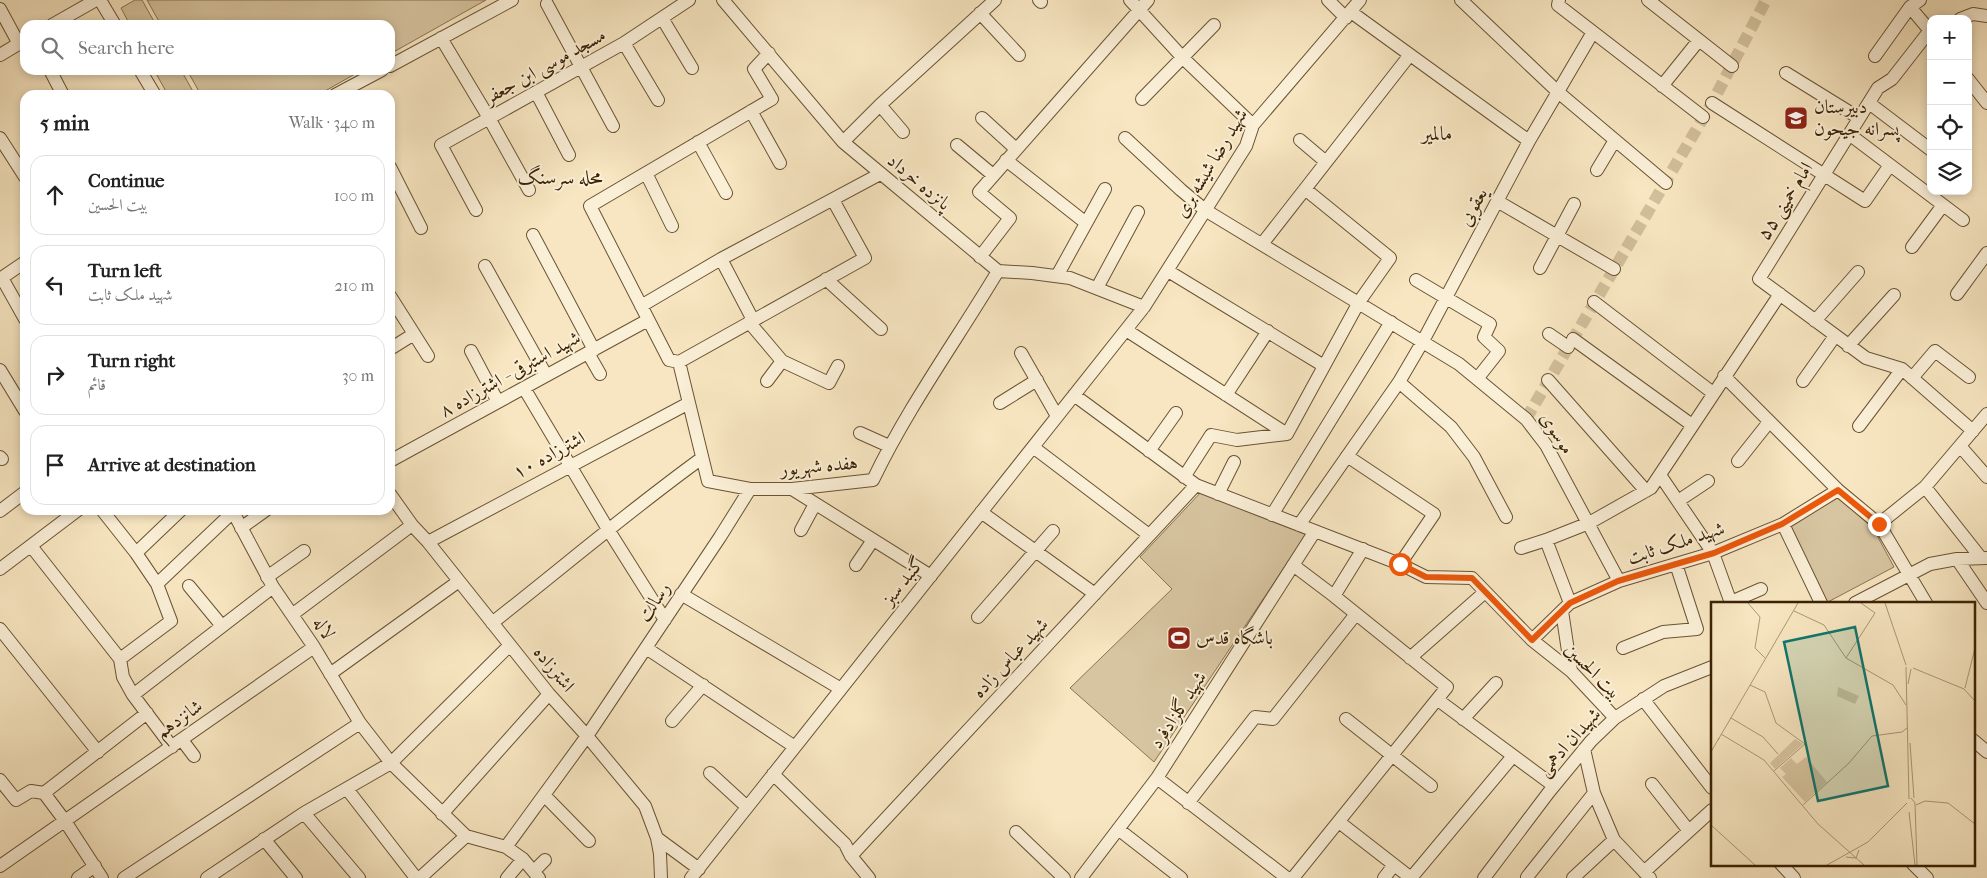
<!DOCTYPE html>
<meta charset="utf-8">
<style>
:root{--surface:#fff;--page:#f6f6f6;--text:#222;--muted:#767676;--line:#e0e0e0}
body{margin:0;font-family:"IM FELL French Canon",Amiri,serif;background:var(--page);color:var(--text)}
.controls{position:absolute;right:15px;top:15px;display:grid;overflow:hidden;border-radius:10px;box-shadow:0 2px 8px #0003}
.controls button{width:45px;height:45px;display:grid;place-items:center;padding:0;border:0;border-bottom:1px solid var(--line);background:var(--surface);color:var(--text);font:25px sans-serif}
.stop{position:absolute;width:15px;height:15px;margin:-11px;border:4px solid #ea580c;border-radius:50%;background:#fff}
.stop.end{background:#ea580c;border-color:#fff;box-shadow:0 1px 5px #0008}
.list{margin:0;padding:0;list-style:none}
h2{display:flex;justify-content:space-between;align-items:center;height:65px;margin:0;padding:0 20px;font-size:21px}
h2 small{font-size:16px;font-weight:400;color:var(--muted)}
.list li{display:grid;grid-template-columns:32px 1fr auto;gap:15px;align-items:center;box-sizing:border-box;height:80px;margin:0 10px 10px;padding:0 10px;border:1px solid var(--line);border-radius:15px}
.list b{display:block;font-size:19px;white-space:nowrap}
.list p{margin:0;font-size:16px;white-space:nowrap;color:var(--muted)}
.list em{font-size:16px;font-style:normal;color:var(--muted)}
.icon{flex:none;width:28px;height:28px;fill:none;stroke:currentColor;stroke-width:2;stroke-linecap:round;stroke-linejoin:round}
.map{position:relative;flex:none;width:1987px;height:878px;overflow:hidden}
.search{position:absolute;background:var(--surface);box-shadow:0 2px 8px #0003;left:20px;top:20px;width:375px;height:55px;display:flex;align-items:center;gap:12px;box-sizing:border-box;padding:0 18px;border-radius:15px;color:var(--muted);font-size:19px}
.panel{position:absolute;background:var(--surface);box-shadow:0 2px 8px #0003;left:20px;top:90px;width:375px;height:425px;border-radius:15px}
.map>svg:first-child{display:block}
</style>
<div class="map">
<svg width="1987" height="878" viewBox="0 0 1987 878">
<rect width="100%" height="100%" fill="#f7e6c1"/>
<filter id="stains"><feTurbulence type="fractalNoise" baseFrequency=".004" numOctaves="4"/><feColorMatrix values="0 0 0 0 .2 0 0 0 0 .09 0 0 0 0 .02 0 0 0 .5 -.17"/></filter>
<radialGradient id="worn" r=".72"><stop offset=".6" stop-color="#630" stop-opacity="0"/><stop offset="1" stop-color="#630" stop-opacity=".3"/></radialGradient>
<path fill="#d7c5a1" stroke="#897452" d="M135,0h7l14,25h-26l-9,-17z
M147,0h339l-96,54v-29h-229z
M154,70h27l14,25h-27z
M187,70h175l-44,25h-117z
M1203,490l107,39 -156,233 -84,-74 102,-99 -32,-32z
M1837,497l36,31 21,39 -68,36 -40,-74z"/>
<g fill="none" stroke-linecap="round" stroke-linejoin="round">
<path stroke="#d1bf9b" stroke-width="12" stroke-dasharray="12 6" stroke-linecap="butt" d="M1526,419l186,-316 54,-103"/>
<g stroke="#6a5332" stroke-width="14">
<path id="minor" d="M100,0l15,25
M723,0l120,142 155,129 34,2 38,5 74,29
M1039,0l2,2
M1130,0l53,58 70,67
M1328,0l18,18
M1461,0l97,92 108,91
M1559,0l-1,5 145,112
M1648,0l84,66
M547,4l66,122
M1910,7l21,25
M0,9l19,35
M1351,12l178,129
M980,13l39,42
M662,18l30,50
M1960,19l13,-5 14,2
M52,25l44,-25
M1931,29l-39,50 -14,9 -119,191 107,79 36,11 71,62
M441,38l48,80 40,72
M624,43l34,57
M0,55l25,-15
M1875,56l35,-49 10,-7
M390,66l122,-66
M50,70l13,25
M140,70l15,25
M1786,73l73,45
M1968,79l19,24
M1662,86l37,-46
M536,92l33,63
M335,95l47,-25
M1142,99l72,-74
M1712,103l153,98 25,-36
M1869,103l62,47
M880,105l23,27
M751,111l29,52
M982,118l34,31
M1849,134l114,86
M0,138l25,39
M1125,138l56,52 24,20 254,154 67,55 20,26 73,136
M1300,140l26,22
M698,142l28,51
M843,142l37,-37 115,-105
M957,145l36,30
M1006,160l80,63
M390,167l31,61
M1597,170l18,-30
M646,173l26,53
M1497,201l117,68
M476,210l-35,-65 183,-102 65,-43
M533,235l61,115
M1262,244l147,-188
M1912,247l31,-42
M980,257l30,-39 -31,-26 169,-192
M721,259l32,61
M485,266l61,109
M1540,268l34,-64
M1168,271l156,95
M1057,276l48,-87
M2,278l23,41
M0,279l25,-17
M826,279l55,50
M1416,280l74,44 -6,13 15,14 -22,28
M1097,288l41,-76
M1957,294l30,-41
M390,296l38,60
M1594,302l119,91
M641,306l80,-47 159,-85
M1815,321l43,-49
M749,322l33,39 47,22 9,-17
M1126,330l161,104
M1549,334l19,13
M1573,339l119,86
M1848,346l46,-51
M390,349l24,-15
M471,351l27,51
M588,353l12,21
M1021,353l36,63
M679,362l29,119 42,8h42l81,-9c35,-73 83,-139 125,-209
M679,362l-10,-2 -79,-154 182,-107 -18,-30 15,-16
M679,362l186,-104 -32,-58
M0,370l25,41
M1724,376l114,114 41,34 47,79
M1912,378l23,-27 34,26
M1548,380l98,111
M767,381l15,-20
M1803,381l32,-45
M1399,382l52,45 23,30 32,60
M524,388l85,143 56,89
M1074,395l122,90 204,79 26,13 46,1 60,62 39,31 44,47
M1226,395l42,-64
M1000,403l37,-23
M1859,426l43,-57
M860,433l29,13
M1960,446l27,31
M1033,447l116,88
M1149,451l27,-38
M1347,456l87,58 -34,50
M0,457l2,2
M390,461l258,-141
M1738,461l31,-39
M1660,475l53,78 18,50
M1184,477l27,-42 26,5 50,-6 72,-132 31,-44 -85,-69
M1925,487l56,71
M792,489l139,87
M390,494l22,31 16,17 121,152 38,42 58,70 12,32 3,16 1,24
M1218,494l16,-32
M1678,501l30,-20
M102,510l34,43 21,31
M232,510l41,77 41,60 46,76 31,40 75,73 40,11 17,12 16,19
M0,511l25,-19
M981,512l114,82
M1272,515l119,-193
M1783,524l38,79
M1879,524l46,-37 62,-73
M1299,525l100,-143 24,-41 106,-200 64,-109
M241,528l25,-18
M801,530l14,-26
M1546,540l24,63
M428,542l261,-139
M31,546l89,113 3,18 10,18 39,52
M1521,548l25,-8 43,-17 62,-35 129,-194
M136,553l45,-43
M1957,559l30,44
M856,565l17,-25
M0,569l78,-59
M267,577l37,-26
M189,586l33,40
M681,594l160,95
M1334,596l29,-47
M1731,602l30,-13
M1855,603l75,-39 27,-5 30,-1
M1562,611l9,60
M293,614l119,-89
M978,617l75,-86
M492,623c70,-55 138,-113 210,-165
M0,629l98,123
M1532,640l38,-37 49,-22 94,-28 70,-29 55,-34
M646,648l149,99
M1623,648l40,-16 34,-3 -21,-65
M1410,658l75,-66
M120,659l51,-38 -14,-37 76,-72
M330,674l129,-93
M133,695l140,-108
M1643,699l69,89
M1438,700l116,86
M1346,719l85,67
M1463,719l33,-36
M672,721l31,-36
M182,740l12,16
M1973,740l14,12
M1584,749l10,44 20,47 36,38
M710,773l37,34
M773,774l72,70 6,12 18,22
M1157,778l130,100
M0,780l16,20 15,-9 13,2 21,28 37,57
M1652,784l37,47
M347,789l69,89
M44,793l103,-80
M544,795l45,46
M1188,803l67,-86 18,2 83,-105
M304,813l55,65
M442,814l107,-120
M1339,822l72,56
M1118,829l63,49
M1016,832l48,46
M657,838l42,31
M264,839l32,39
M506,847l81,-111 133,-199 30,-48
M851,856l345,-371
M1781,864l13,14
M1913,864l14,14
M0,866l314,-219
M534,871l11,-11
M1644,872l68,-62
M1527,877l67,-84
M78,878l17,-12
M124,878l236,-155
M207,878l97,-65 87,-50 119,-118
M420,878l46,-42
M507,878l16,-19
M691,878l453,-571 102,-161 7,-21 107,-125
M1081,878l76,-100 158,-247
M1293,878l154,-191 -113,-91 -41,-31
M1384,878l10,-13
M1411,878l102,-122
M1484,878l65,-86 42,-51 24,-23 49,-32 48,-19
M1573,878l41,-38"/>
</g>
<use href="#minor" stroke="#faefd7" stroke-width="12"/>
</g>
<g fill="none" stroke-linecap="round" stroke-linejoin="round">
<path stroke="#ea580c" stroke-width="6" d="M1400,564l26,13 46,1 60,62 38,-37 48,-22 96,-28 68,-29 56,-34 41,34"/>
</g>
<defs>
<g id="school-square" transform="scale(1.25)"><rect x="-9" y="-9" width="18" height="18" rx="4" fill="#8f2418" stroke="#faefd7"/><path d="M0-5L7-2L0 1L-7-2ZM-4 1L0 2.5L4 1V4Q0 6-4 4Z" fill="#fff"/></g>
<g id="stadium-square" transform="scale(1.25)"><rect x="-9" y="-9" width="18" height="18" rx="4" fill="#8f2418" stroke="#faefd7"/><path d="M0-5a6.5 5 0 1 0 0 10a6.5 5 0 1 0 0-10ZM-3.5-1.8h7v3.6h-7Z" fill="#fff"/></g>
</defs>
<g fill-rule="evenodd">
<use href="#school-square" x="1796" y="118"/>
<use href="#stadium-square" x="1179" y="638"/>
</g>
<g text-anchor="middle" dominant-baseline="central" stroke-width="4" stroke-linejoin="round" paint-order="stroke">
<g font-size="19" fill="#3b2203" stroke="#faefd7">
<text transform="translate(545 66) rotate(-29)">مسجد موسی ابن جعفر</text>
<text transform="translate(1211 163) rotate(-59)">شهید رضا شیشه بری</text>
<text transform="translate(919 182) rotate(40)">پانزده خرداد</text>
<text transform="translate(1785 201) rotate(-58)">امام خمینی ۵۵</text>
<text transform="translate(1473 207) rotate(-62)">یعقوبی</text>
<text transform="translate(510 374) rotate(-29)">شهید استبرقی - اشترزاده ۸</text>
<text transform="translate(1557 433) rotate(57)">موسوی</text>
<text transform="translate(549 455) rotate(-28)">اشترزاده ۱۰</text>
<text transform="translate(819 466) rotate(-5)">هفده شهریور</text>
<text transform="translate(1676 543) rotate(-18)">شهید ملک ثابت</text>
<text transform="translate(903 581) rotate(-52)">گنبد سبز</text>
<text transform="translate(654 602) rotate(-57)">رسالت</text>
<text transform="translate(324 628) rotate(57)">لاله</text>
<text transform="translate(1010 658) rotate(-47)">شهید عباس زاده</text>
<text transform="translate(554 669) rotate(51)">اشترزاده</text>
<text transform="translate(1593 671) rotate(45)">بیت الحسین</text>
<text transform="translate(1178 710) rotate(-57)">شهید گلزادفرد</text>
<text transform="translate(179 719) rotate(-35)">شانزدهم</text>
<text transform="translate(1569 742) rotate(-48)">شهیدان ادهمی</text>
</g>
<g font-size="19" fill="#3b2203" stroke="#faefd7" text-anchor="start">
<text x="1814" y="107">دبیرستان<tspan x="1814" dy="22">پسرانه جیحون</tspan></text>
<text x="1196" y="638">باشگاه قدس</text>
</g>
<g font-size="20" fill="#3b2203" stroke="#faefd7">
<text x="1437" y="133">مالمیر</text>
<text x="560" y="177">محله سرسنگ</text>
</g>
</g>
<g transform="translate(1711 602)">
<rect width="264" height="264" fill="#f7e6c1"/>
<path d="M127,85l21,9 -4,8 -18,-8zM84,137l8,5 -28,25 -5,-6zM95,155l21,25 -22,20 -23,-25 4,-3 -6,-6 11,-10 6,6z" fill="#d7c5a1"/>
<path fill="none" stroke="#ac9875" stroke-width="1" d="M37,1l12,14 -5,31 10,10M174,1l21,62M83,9l30,14 22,33 47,27 13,20M135,56l29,-45 -14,-10M195,65l3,132M202,66l51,21 11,12M197,82l3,-15M39,83l15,7 11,31 29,21 -31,27M254,86l10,-40M20,116l32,19 15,17M10,132l43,26 54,64 46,41M7,138l80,-137M199,141l4,55M0,150l8,-14M200,196l4,5 2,62M92,203l46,-42 23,-27 30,-4 5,-4M205,203l9,-4 23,2 27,21M198,210l6,53M0,223l44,40M135,255l10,1 3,-8M116,263l41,-23 39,-39"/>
<path fill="#0f766e" fill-opacity="0.15" stroke="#0f766e" stroke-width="2.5" d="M144,25l33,159 -70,15 -34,-159z"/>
<rect width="264" height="264" fill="none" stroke="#3b2203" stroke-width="2.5"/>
</g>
<rect width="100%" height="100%" filter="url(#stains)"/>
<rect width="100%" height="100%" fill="url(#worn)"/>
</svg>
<div class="controls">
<button>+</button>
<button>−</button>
<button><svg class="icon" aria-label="locate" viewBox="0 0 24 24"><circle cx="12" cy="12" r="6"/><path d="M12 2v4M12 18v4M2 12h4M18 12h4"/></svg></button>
<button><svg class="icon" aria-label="layers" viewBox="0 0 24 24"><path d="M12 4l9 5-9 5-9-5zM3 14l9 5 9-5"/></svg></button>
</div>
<div class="stop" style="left:1400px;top:564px"></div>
<div class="stop end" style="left:1879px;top:524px"></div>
<div class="search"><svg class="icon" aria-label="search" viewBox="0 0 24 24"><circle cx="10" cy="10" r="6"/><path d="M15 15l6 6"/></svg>Search here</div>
<section class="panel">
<h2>5 min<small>Walk · 340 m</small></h2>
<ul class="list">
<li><svg class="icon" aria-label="ahead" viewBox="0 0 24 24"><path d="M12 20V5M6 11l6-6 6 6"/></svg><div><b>Continue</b><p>بیت الحسین</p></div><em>100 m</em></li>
<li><svg class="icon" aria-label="left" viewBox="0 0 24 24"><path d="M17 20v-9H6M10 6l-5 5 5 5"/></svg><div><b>Turn left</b><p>شهید ملک ثابت</p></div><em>210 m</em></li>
<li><svg class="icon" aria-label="right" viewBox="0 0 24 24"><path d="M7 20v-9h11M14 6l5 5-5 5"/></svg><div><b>Turn right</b><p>قائم</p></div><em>30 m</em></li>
<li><svg class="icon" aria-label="arrive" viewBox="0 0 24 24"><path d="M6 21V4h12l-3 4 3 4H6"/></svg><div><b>Arrive at destination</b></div></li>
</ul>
</section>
</div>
